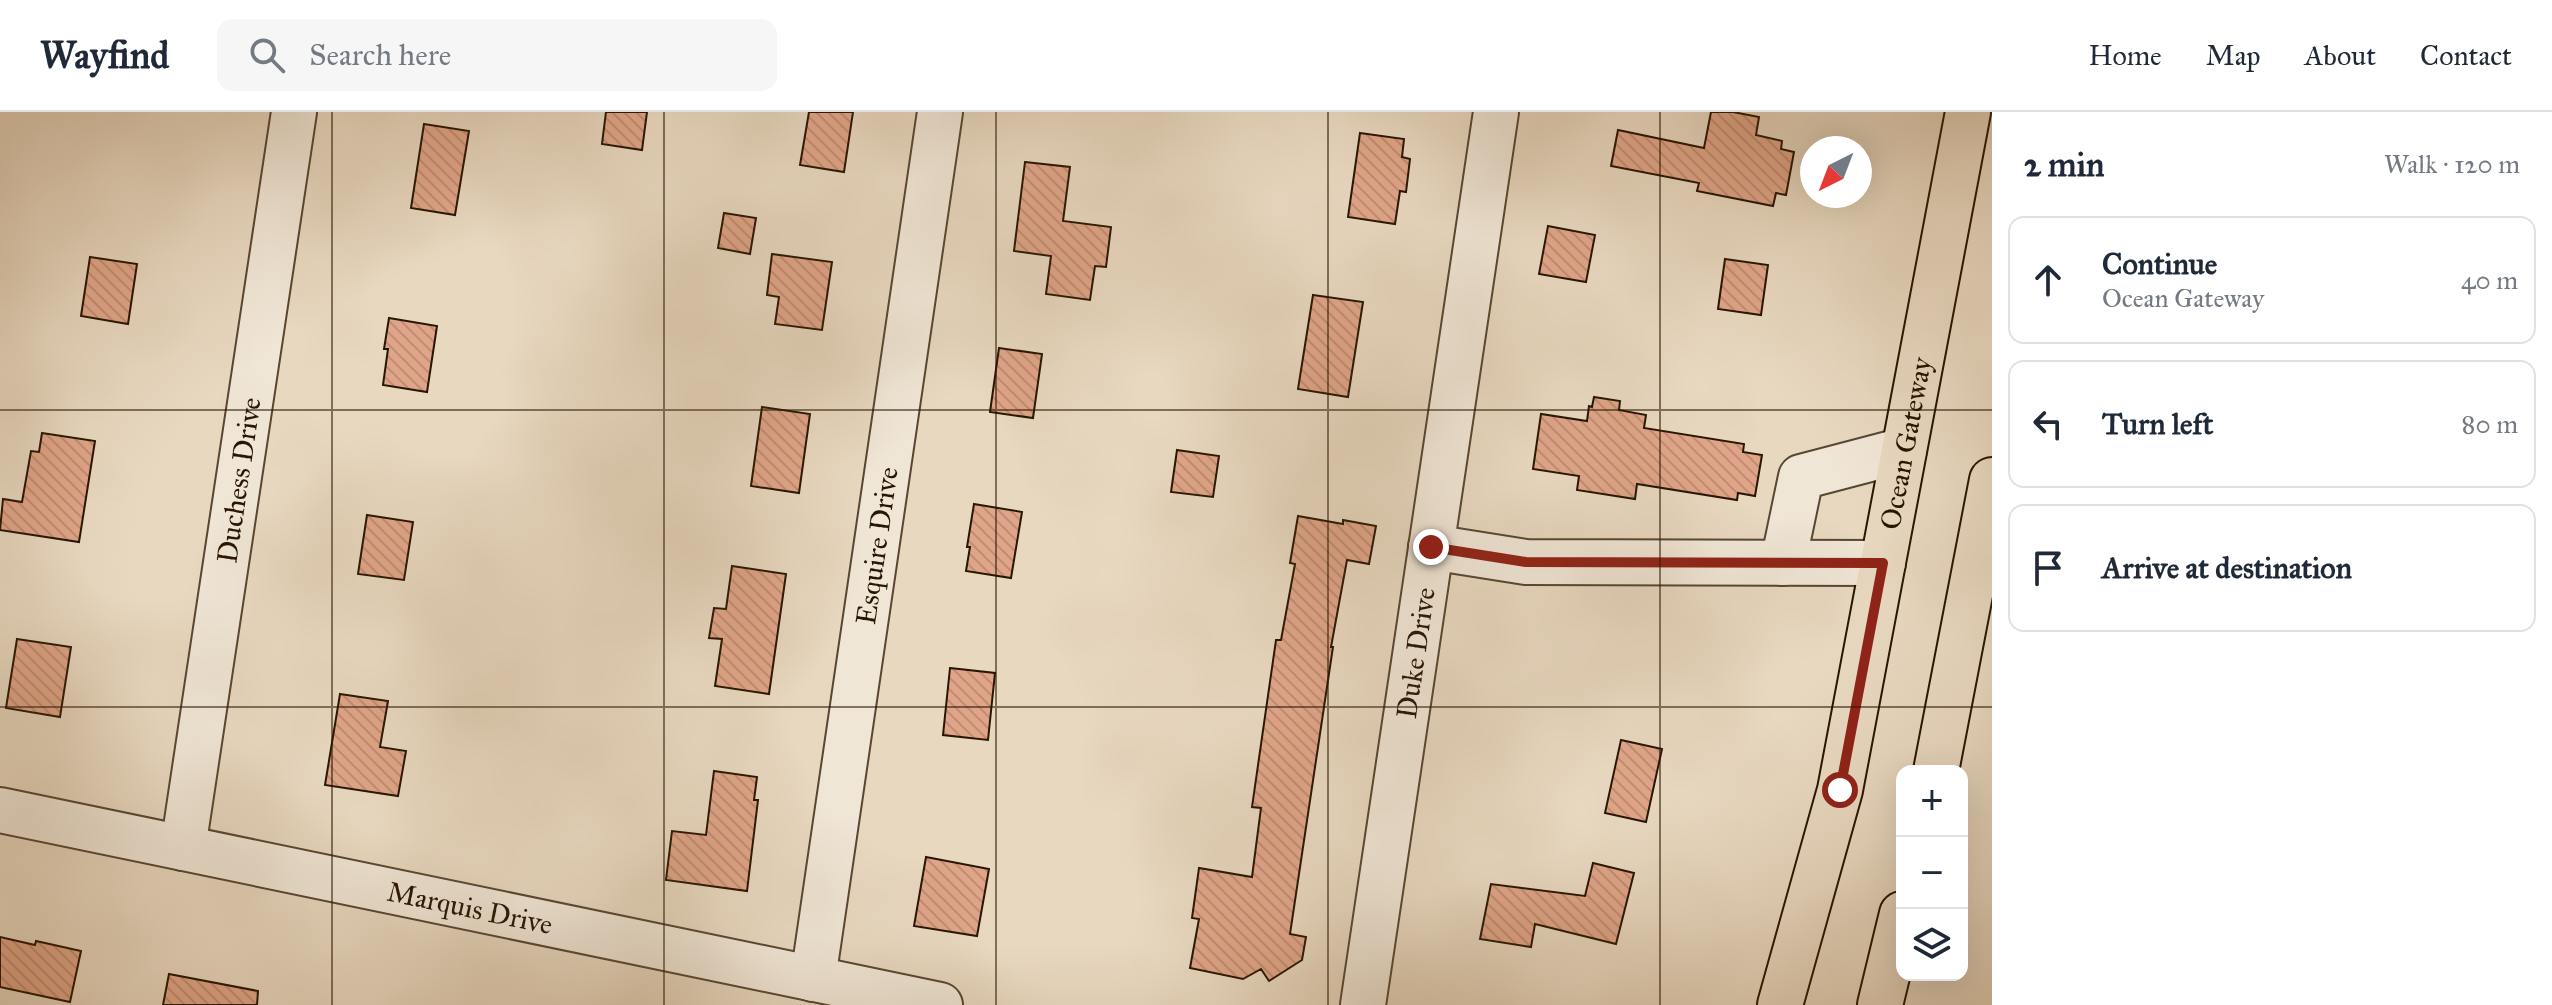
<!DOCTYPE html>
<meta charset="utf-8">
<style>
:root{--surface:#fff;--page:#f6f6f7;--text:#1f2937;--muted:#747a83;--line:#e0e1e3}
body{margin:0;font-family:"IM FELL Great Primer",serif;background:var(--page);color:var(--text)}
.controls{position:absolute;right:24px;bottom:24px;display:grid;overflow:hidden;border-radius:16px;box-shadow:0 8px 32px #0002}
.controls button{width:72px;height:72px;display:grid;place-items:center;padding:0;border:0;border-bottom:2px solid var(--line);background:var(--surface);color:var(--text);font:40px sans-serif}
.compass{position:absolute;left:1800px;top:24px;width:72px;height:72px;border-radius:50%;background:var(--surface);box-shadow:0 8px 32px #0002;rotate:222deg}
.stop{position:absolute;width:24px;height:24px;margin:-18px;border:6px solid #8f2418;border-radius:50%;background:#fff}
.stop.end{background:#8f2418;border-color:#fff;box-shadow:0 2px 8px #0008}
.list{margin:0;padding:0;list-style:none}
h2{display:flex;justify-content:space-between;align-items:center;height:104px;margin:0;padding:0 32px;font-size:34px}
h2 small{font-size:26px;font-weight:400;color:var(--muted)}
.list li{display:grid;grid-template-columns:52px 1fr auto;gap:24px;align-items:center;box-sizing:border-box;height:128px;margin:0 16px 16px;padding:0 16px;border:2px solid var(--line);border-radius:16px}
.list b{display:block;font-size:30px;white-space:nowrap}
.list p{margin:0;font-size:26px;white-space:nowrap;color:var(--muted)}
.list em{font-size:26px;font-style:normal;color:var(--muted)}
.icon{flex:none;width:44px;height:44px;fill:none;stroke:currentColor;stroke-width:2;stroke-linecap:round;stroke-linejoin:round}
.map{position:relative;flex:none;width:1992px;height:893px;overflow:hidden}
header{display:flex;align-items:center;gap:48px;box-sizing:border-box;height:112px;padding:0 40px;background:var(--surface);border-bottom:2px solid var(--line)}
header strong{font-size:38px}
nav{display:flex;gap:44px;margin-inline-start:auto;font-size:28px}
.search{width:560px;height:72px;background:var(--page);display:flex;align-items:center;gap:20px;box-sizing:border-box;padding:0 28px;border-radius:16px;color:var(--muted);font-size:30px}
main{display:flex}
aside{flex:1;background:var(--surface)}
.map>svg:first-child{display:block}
</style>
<header>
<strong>Wayfind</strong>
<div class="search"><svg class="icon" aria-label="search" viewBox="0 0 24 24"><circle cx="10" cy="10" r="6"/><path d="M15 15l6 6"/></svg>Search here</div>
<nav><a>Home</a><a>Map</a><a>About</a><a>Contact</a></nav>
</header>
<main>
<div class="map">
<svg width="1992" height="893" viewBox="0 0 1992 893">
<defs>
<pattern id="building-back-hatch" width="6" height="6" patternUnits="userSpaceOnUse" patternTransform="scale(2)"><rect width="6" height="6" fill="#e0a588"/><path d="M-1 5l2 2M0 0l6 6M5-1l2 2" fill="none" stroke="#c08d74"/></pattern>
</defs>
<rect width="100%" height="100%" fill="#e8d8c0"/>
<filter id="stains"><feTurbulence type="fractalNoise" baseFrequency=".0025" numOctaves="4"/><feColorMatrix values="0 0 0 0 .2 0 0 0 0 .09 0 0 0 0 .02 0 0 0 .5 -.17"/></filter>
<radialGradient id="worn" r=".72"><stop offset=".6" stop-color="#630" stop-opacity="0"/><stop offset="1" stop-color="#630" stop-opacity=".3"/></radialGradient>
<path fill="url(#building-back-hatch)" stroke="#281602" stroke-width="2" d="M606,0h41l-5,38 -40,-6z
M809,0h44l-9,60 -44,-7z
M1711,0h22l26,5 -3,18 26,6 -1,8 13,3 -8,43 -10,-2 -3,13 -76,-15 2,-8 -88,-17 7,-36 86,18z
M424,12l45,7 -14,84 -44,-7z
M1360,21l44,6 -2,18 8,2 -4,33 -6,-1 -5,33 -47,-7z
M1025,50l45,5 -7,54 48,6 -5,40 -11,-1 -5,34 -44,-6 5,-38 -37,-5z
M724,101l32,5 -6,36 -32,-6z
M1548,114l47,9 -9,47 -47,-8z
M772,142l60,8 -10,68 -47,-6 4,-27 -12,-2z
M90,145l47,7 -9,60 -47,-8z
M1725,147l43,6 -7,50 -43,-6z
M1313,183l50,7 -15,95 -50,-8z
M389,206l48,8 -10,66 -44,-7 5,-36h-4z
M999,236l43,6 -9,64 -43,-6z
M1594,285l26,4 -1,9 27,5 -2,13 100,16 -1,8 19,3 -7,41 -17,-3 -1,7 -100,-16 -2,15 -58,-9 2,-14 -46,-7 8,-55 46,7 2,-15 3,1z
M762,295l48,7 -11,79 -48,-7z
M42,321l53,8 -16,101 -79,-12 3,-31 19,3 9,-51 8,1z
M1177,338l42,6 -6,41 -42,-5z
M974,392l48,8 -11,66 -45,-7 4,-24h-3z
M367,403l46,7 -9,58 -46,-6z
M1298,404l45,8v-4l33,6 -7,38 -22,-4 -16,87h2l-43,287 16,3 -4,23 -33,21 -8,-12 -18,10 -53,-11 9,-49 -7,-1 7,-50 53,9 9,-69 -9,-1 24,-167h5l14,-76 -5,-1z
M732,454l54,8 -17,120 -54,-8 7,-47 -13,-1 5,-30 12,1z
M17,527l54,8 -11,70 -54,-9z
M950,556l45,5 -7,67 -45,-5z
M340,582l48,7 -8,46 26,4 -8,45 -73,-11z
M1621,628l41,9 -16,73 -41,-9z
M714,659l43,6 -3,23h4l-11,91 -81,-11 6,-49 34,4z
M926,745l63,12 -12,67 -63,-10z
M1593,751l41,10 -18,71 -81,-20 -4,23 -51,-8 11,-55 94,12z
M0,825l35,8 1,-4 45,10 -11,51 -70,-15z
M169,862l89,17 -1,14h-94z"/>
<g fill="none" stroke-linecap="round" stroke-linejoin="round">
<g stroke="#584632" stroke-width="48">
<g id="minor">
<path d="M1431,435l95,15 357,1"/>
<path d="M1783,451l18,-86 103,-27"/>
<path id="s1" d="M0,698l940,195"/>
<path id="s2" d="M183,736l111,-736"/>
<path id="s3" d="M813,867l127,-867"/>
<path id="s4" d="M1363,893l133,-893"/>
</g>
</g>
<g stroke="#281602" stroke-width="48">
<g id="major">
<path d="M1936,659l56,-291"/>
<path id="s5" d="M1780,893l60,-215 128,-678"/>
<path d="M1880,893l22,-91"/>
</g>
</g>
<use href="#minor" stroke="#f0e6d6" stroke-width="44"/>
<use href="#major" stroke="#e8d8c0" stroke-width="44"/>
</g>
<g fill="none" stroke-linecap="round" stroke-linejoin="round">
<path stroke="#8f2418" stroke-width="10" d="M1431,435l95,15 357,1 -43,227"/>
</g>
<path fill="none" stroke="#281602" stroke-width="2" stroke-opacity="0.55" d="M332,0v893M664,0v893M996,0v893M1328,0v893M1660,0v893M0,298h1992M0,595h1992"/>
<g text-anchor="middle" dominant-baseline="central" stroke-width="6" stroke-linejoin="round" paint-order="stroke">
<g font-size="28" fill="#281602" stroke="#f0e6d6">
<text stroke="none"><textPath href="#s5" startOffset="576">Ocean Gateway</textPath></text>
<text stroke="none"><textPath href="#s2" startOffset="372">Duchess Drive</textPath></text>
<text stroke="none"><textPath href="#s3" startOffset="438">Esquire Drive</textPath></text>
<text stroke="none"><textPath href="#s4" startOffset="356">Duke Drive</textPath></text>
<text stroke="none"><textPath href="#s1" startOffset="480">Marquis Drive</textPath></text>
</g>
</g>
<rect width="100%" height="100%" filter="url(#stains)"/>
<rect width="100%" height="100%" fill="url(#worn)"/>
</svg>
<div class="controls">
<button>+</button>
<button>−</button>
<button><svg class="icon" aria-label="layers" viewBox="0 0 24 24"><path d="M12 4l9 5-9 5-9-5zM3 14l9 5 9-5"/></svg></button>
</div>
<svg class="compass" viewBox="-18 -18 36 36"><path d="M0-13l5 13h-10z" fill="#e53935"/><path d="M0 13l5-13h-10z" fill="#747a83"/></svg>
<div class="stop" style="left:1840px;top:678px"></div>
<div class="stop end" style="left:1431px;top:435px"></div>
</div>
<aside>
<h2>2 min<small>Walk · 120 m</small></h2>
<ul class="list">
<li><svg class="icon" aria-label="ahead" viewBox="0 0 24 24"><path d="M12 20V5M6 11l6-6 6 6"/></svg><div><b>Continue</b><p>Ocean Gateway</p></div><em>40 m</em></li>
<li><svg class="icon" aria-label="left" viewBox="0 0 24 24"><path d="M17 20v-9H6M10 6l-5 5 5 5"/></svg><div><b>Turn left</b></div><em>80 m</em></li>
<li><svg class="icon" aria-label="arrive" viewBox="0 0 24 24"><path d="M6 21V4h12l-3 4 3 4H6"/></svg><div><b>Arrive at destination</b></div></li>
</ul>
</aside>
</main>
